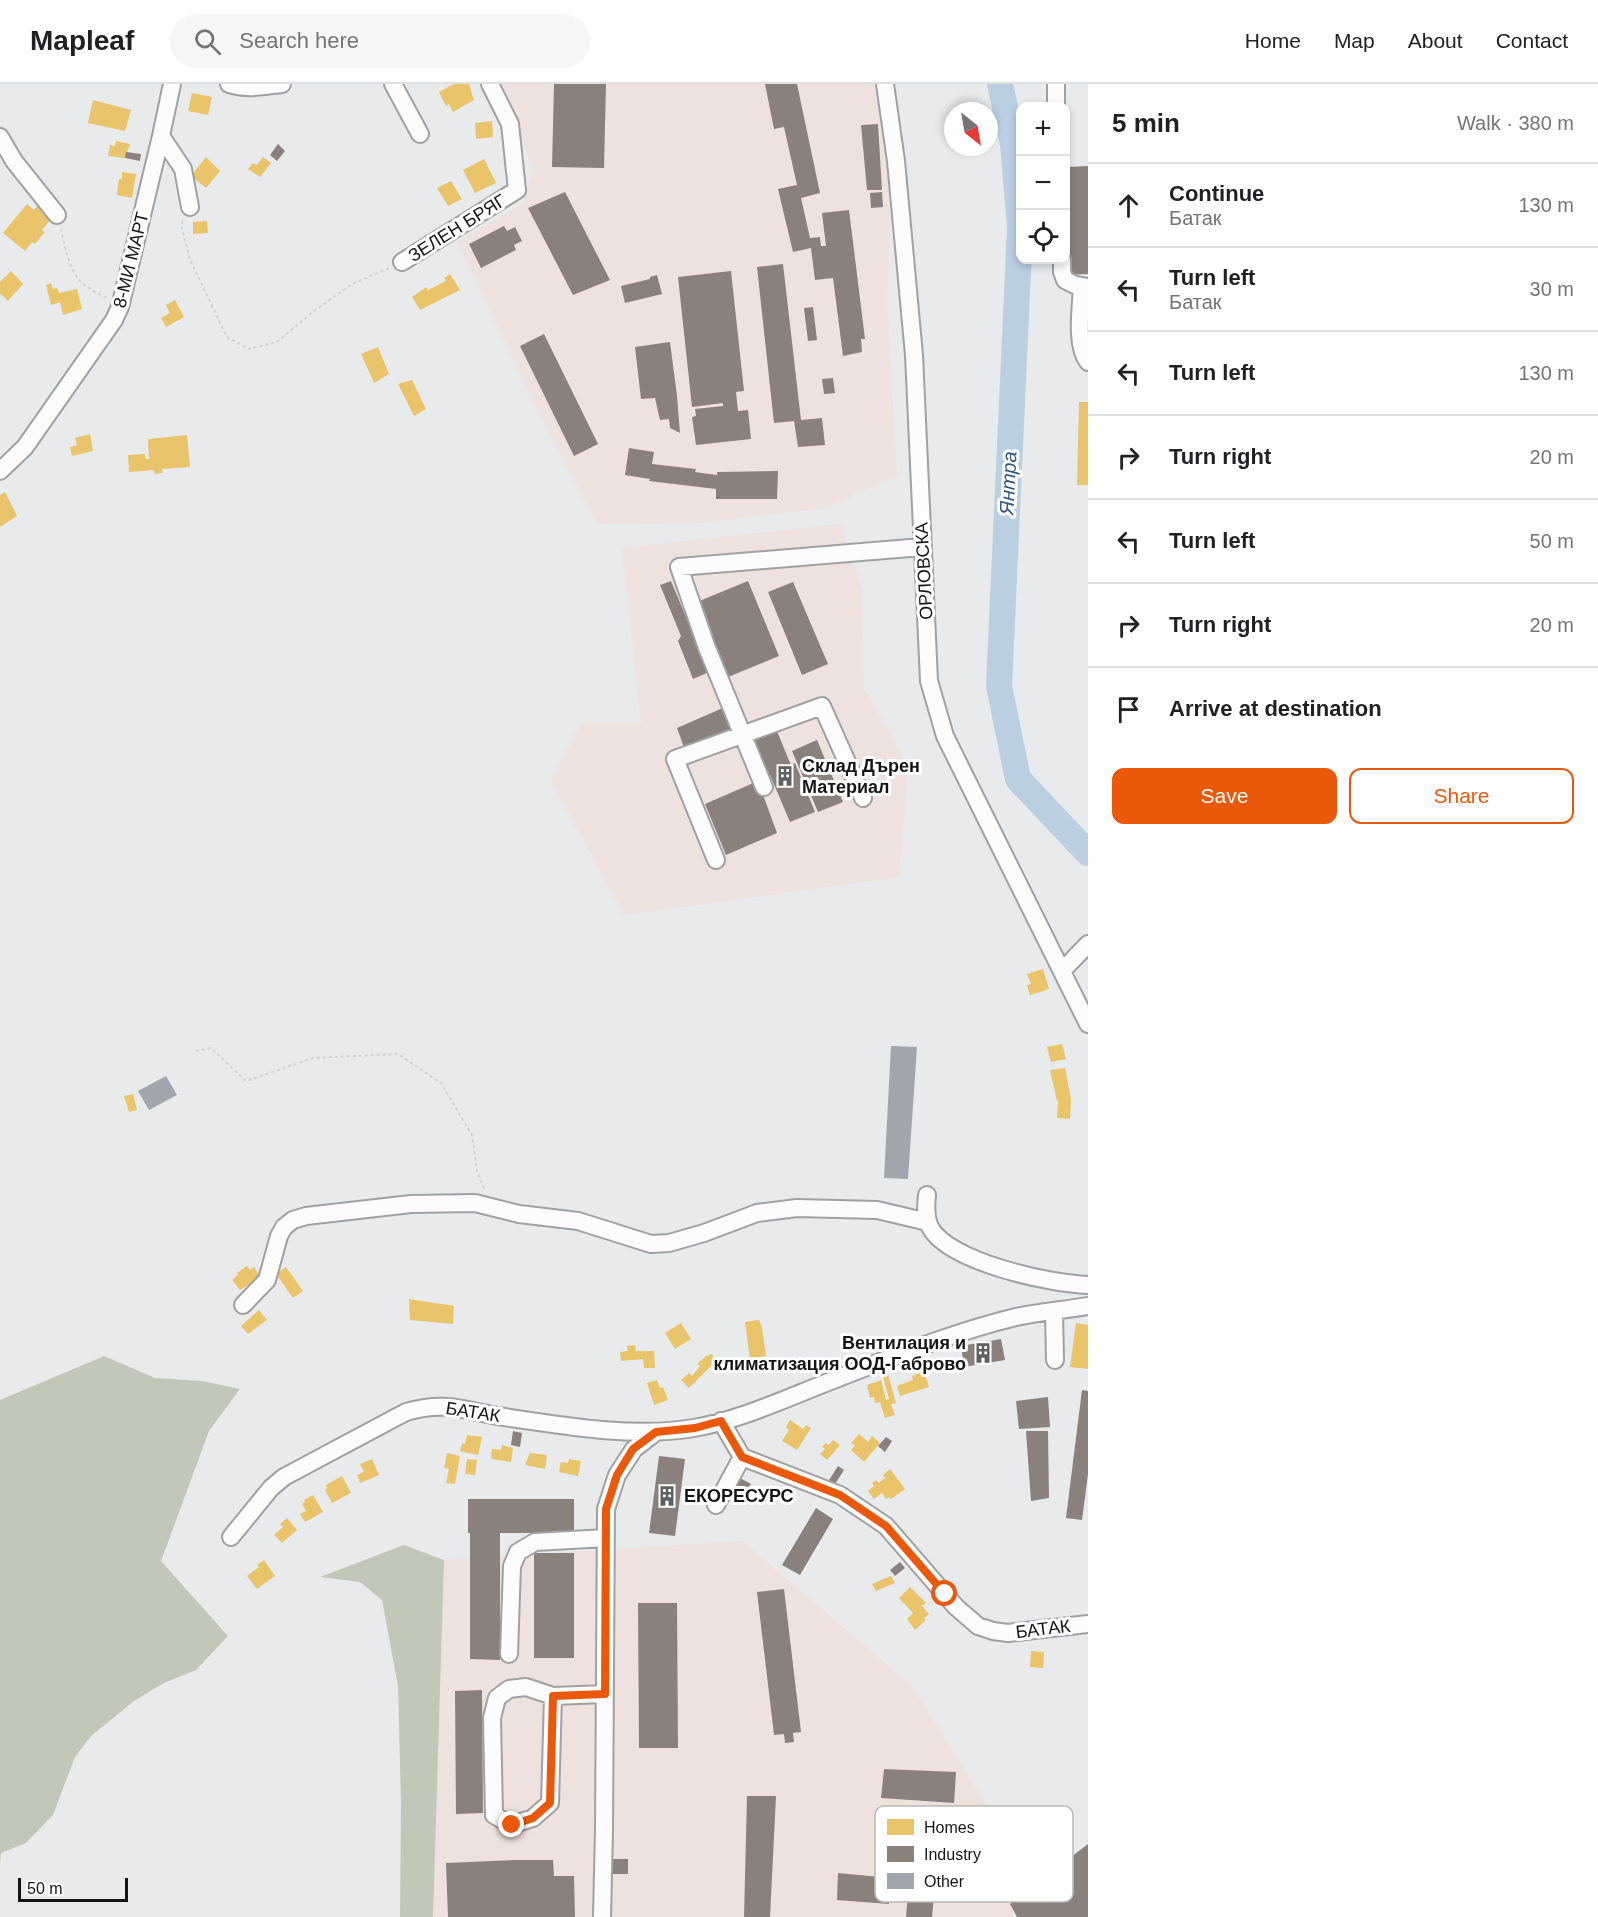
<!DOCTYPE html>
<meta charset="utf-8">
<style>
:root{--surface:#fff;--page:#f6f6f6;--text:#202124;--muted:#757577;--line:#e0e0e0;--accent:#ea580c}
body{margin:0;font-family:Helvetica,sans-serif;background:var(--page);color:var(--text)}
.controls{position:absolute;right:18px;top:18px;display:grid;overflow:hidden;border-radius:12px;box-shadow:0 3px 9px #0003}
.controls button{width:54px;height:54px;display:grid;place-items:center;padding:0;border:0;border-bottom:2px solid var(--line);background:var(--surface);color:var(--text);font:30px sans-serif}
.compass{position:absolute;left:944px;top:18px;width:54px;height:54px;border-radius:50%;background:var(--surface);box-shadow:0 3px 9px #0003;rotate:149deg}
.scale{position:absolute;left:18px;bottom:15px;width:110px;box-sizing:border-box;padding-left:6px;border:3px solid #141516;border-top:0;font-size:16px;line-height:21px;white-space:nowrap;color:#141516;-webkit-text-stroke:4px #fff;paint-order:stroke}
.stop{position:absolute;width:18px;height:18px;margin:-14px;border:4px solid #ea580c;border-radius:50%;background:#fff}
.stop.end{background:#ea580c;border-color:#fff;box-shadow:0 2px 6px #0008}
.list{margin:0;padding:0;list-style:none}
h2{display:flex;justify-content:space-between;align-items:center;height:78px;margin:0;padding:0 24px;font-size:26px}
h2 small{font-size:20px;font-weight:400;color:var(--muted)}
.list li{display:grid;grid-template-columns:39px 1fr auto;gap:18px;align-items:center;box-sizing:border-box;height:84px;padding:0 24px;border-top:2px solid var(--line)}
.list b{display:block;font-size:22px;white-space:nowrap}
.list p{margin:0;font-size:20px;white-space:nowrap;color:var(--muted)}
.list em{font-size:20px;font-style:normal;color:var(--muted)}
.actions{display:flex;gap:12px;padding:18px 24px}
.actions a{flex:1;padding:14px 0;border:2px solid var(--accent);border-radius:12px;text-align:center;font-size:21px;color:var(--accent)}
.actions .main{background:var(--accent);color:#fff}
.icon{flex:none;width:33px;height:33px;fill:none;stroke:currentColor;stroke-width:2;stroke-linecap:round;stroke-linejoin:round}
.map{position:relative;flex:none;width:1088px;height:1833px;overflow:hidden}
header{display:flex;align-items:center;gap:36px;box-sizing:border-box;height:84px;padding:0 30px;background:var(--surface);border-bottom:2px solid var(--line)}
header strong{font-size:28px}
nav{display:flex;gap:33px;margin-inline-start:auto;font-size:21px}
.search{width:420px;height:54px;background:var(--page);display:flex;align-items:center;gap:15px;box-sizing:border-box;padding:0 21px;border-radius:33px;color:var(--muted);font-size:22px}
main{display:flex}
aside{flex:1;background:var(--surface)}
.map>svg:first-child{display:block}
</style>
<header>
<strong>Mapleaf</strong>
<div class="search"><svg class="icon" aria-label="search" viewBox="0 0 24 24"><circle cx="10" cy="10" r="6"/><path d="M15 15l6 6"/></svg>Search here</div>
<nav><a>Home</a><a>Map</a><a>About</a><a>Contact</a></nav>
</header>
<main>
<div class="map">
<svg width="1088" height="1833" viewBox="0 0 1088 1833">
<rect width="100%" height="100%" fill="#e8eaec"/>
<path fill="#eee1de" d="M500,0h378l8,56 4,84 -3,77 10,174 -72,33 -126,15 -102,1 -58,-111 -82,-171 65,-38 11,-35z
M841,440l21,67 2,97 44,78 -9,111 -275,38 -73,-134 30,-58h60l-19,-175z
M742,1457l170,145 73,116 29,115h-581l11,-357z"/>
<path fill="#c2c8b7" d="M104,1272l51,22 47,3 38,8 -31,42 -48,130 67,75 -32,34 -32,13 -30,18 -43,35 -16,21 -22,58 -27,28 -25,10 -1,10v-463z
M404,1461l40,15 -11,357h-33l1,-114 -3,-117 -16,-86 -22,-18 -40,-5z"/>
<path fill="#e9c46a" d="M454,0h15l5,16 -21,12 -4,-8 -3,2 -7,-14z
M192,9l20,4 -4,18 -20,-4z
M93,16l38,10 -6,21 -37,-8z
M492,37l1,16 -17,2 -1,-16z
M116,57l14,3 -5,14 -17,-2 2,-11 5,1z
M206,73l14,14 -14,17 -15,-12z
M263,73l8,6 -11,14 -12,-8 5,-6 4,2z
M484,75l12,24 -21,10 -12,-23z
M122,88l14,2 -4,24 -15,-3 2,-16h3z
M451,97l11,18 -14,7 -11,-18z
M27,120l7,6 3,-4 15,12 -10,12 3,2 -10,12 -3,-2 -7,9 -22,-18z
M207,137l1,12 -15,1v-12z
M11,187l12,13 -15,17 -8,-8v-11z
M450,190l10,16 -40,20 -8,-13 14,-10 2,3 18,-9 -2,-3z
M51,199l2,6 4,-1 2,5 18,-4 5,20 -19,6 -3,-13 -9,3 -5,-20z
M175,216l9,17 -18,10 -5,-9 9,-5 -4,-8z
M378,263l11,27 -15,9 -13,-29z
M412,296l14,29 -12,7 -16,-32z
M1079,318h9v83h-11z
M90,350l3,17 -21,5 -2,-9 7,-2 -2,-7z
M187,351l3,32 -28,2 1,4 -8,1 -1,-4 -25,2 -1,-17 17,-1v5h4l-1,-20z
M5,408l12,24 -17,11v-32z
M1043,885l6,20 -19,6 -3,-10 4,-1 -4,-10z
M1062,960l4,15 -15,3 -4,-15z
M1065,984l6,31 -1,20 -13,-1 1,-18 -1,1 -7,-31z
M133,1010l4,16 -8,2 -5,-16z
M247,1182l3,4 4,-3 5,8 -2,5 -17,10 -8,-10 6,-5 -1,-2z
M286,1183l17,24 -10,7 -17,-24z
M409,1215l45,7 -1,18 -43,-4z
M259,1226l8,10 -19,14 -7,-8z
M759,1236l3,8 4,28 -16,3 -5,-37z
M681,1239l10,16 -16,10 -10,-16z
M1076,1239l12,2v44l-18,-2z
M635,1261l1,6h18l1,17h-11l-1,-9 -22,2 -1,-9 8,-1 -1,-5z
M711,1270l6,6 -28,28 -8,-8 8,-7 3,3 8,-10 -3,-2 10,-9 1,1z
M924,1287l5,16 -29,9 -3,-10 16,-6 -1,-4z
M888,1291l8,28 -5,1 4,11 -10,3 -5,-16 -5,1 -1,-6 -4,1 -3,-13 14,-5 5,20 3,-1 -6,-23z
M657,1296l3,8 3,-1 5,13 -14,5 -7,-22z
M790,1336l13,9 3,-4 5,3 -14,22 -15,-9 7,-11 -3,-3z
M859,1350l9,8 4,-6 8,7 -16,19 -13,-12 4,-4 -4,-3z
M467,1351l15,2 -4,18 -18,-4 2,-8 3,1z
M833,1356l7,5 -13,15 -7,-6 5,-5 -3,-2 4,-4 3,2z
M502,1361l11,3 -2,14 -20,-3 1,-10 9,1z
M447,1369l13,3 -5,28 -9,-1 3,-14 -5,-1z
M530,1369l17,2 -2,14 -20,-4z
M372,1375l7,16 -19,8 -3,-8 7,-3 -4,-8z
M467,1375l10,1 -2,15 -10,-1z
M569,1375l12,2 -3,15 -19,-4 2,-10 7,1z
M890,1385l15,20 -14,10 -2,-2 -3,2 -4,-6 -8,6 -6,-8 6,-5 -2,-3 4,-3 3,3 6,-5 -2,-3z
M342,1392l9,17 -19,10 -7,-13 2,-2 -1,-3z
M313,1411l10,17 -18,10 -5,-8 6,-3 -4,-7 3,-2 -1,-2z
M287,1434l10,12 -15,13 -8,-8 9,-8 -3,-3z
M264,1476l11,16 -18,13 -10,-13 12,-9 -2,-2z
M891,1492l4,7 -19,8 -4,-7z
M910,1503l16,16 -4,3 7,8 -5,4 2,2 -11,10 -8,-11 6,-6 -14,-15z
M1031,1567l13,1 -1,16 -13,-1z
M1035,1808l3,4 5,-4 4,5 -9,8 -5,-5 -3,3 -4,-4z"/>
<path fill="#8a817c" d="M554,0h52l-2,84 -52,-1z
M765,0h32l23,109 -19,5 9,40 10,-1 1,9h5l-4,-33 27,-3 16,129h-4l1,13 -19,4 -10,-78 -18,2 -4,-32 -18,4 -15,-63 19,-4 -13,-58 -10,2z
M878,40l4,66h-15l-6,-65z
M278,60l7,7 -8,10 -7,-6z
M126,68l15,2 -1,7 -15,-3z
M1088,82v108l-21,1 1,-108z
M565,108l45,88 -37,15 -45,-87z
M882,108l1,15 -12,1 -1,-15z
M504,142l3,5 8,-4 7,14 -8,4 2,5 -35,18 -12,-24z
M783,180l18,156 21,-2 3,27 -27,2 -4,-26 -20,2 -17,-156z
M731,187l13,120 -8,1 2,19 10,-1 3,29 -55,6 -4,-28 4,-1 -1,-7 28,-3v-3l-31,4 -14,-130z
M657,191l5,19 -37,9 -4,-17 29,-7v-2z
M813,223l4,33 -9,1 -4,-33z
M544,250l54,110 -24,12 -54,-110z
M670,258l7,54 3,37 -10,-5 -1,-9 -9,1 -5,-22 -14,1 -6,-52z
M833,294l2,15 -11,1 -2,-15z
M629,364l25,4 -2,12 44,5 -1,3 22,3v-3l61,-1 -1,28h-61v-10l-67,-8 1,-2 -25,-4z
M671,497l38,91 -16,7 -15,-38 3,-5 -21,-51z
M748,497l31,75 -51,21 -31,-75z
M793,498l35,82 -26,11 -34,-83z
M725,623l8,23 -48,20 -8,-22z
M776,645l15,36 4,-2 20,49 -25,10 -20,-47 -4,1 -15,-38z
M817,656l26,62 -25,10 -26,-61z
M758,697l19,52 -51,22 -21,-51z
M1001,1255l4,21 -41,7 -3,-21z
M1082,1306l6,1v83l-6,46 -16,-2z
M1048,1313l2,30 -31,2 -3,-28z
M513,1347l9,2 -2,14 -9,-2z
M1026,1347h22l1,67 -18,3z
M886,1353l6,4 -7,11 -7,-6z
M659,1372l26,3 -10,77 -26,-3z
M838,1382l6,4 -9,14 -6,-4z
M738,1393l13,7 -8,12 -12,-7z
M468,1415h106v34h-74v127l-30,-1v-126h-2z
M816,1424l17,11 -33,56 -18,-10z
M534,1469h40v105h-40z
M900,1478l5,6 -10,8 -5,-6z
M784,1505l17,143 -8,1 1,9 -9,1 -1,-9 -10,1 -17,-143z
M638,1519h39l1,145h-39z
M482,1606l1,123 -27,1 -1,-123z
M884,1685l72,3 -2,31 -73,-5z
M747,1712h29l-6,121h-26z
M914,1738l27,3 -9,92h-26z
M1088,1760v73h-71l-7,-13z
M613,1775h15v15h-15z
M514,1776h39l1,16h20l1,41h-127l-2,-54z
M838,1789l53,5 -2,26 -52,-4z"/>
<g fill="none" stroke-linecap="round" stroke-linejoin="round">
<path stroke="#bacfe2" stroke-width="26" d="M1000,0l13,60 7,84 -21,458 19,93 70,74"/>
</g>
<path fill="#a1a6ac" d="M891,962l26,1 -9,132 -24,-1z
M166,992l11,19 -28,15 -11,-19z"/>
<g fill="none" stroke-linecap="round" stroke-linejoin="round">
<g stroke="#a0a1a3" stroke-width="20">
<path id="minor" d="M229,0c18,6 35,2 53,0
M393,0l27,50
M885,0l11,77 18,194 15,326 16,55 143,288
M1056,0v22
M161,52l22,33 7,38
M0,53l14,24 43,54
M1062,176v12l3,8 10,5 13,2
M402,178l115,-72 -7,-66 -20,-40
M1082,203c-1,21 -7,58 6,75
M0,387l25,-24 89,-127 6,-13 41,-171 11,-52
M764,703l-57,-139 -28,-81 243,-20
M716,776l-41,-101 147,-53 41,92
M1062,887l26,-27
M927,1111c-1,10 -2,22 3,32 18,35 121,57 158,58
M243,1221l24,-25 12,-44 5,-9 9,-7 13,-4 105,-12 64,-1 44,11 59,7 73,23 18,-1 35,-10 53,-20 40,-5 80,2 51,12
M1054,1227l1,49
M721,1337l21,36 98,38 46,31 70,81 22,19 15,5 15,2 80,-9
M716,1421l26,-48
M231,1453l40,-49 13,-11 122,-65c40,-12 59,-1 98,5 60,9 130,21 190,11 47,-8 97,-32 142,-49 59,-23 118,-47 180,-62 24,-5 48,-7 72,-11
M509,1570l3,-88 6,-14 17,-10 71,-4
M553,1612l-3,107 -17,15 -22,7 -17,-10 -2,-97 5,-20 12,-9 17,-2 27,9 52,-2
M602,1833l2,-87 2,-321 11,-34 17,-26 22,-17"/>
</g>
<path stroke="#d1d1d2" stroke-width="2" stroke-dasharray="3 3" stroke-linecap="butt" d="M183,137l-2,4 9,35 37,77 22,12 28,-7 37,-31 38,-27 37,-16
M61,145c4,18 8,41 21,54 7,6 17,11 25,15
M196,967l15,-3 35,33 67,-23 85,-4 43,29 31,52 5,36 8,20"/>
<use href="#minor" stroke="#fcfcfc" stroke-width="16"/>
</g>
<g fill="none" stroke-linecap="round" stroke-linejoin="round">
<path stroke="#ea580c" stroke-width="8" d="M512,1741l21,-7 17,-15 3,-107 52,-2 1,-185 11,-34 16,-26 23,-17 39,-4 26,-7 21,36 98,38 46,31 59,68"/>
</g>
<defs>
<g id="building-bare" transform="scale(1.62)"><path d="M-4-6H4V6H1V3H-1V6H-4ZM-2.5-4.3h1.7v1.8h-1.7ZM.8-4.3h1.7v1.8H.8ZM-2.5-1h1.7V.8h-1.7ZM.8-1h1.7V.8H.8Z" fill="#5e6061" stroke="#fff" stroke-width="2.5" paint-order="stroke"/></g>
</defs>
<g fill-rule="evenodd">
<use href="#building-bare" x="785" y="692"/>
<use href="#building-bare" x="983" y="1269"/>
<use href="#building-bare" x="667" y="1412"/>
</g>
<g text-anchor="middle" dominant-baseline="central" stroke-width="6" stroke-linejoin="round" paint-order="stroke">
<g font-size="18" fill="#141516" stroke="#fff">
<text transform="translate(457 144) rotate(-32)">ЗЕЛЕН БРЯГ</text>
<text transform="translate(131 176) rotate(-76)">8-МИ МАРТ</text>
<text transform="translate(924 487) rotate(-93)">ОРЛОВСКА</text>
<text transform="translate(473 1328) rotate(9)">БАТАК</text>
<text transform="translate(1043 1545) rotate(-7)">БАТАК</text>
</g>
<g font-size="18" font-weight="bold" fill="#141516" stroke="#fff" text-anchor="start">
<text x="802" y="682">Склад Дърен<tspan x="802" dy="21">Материал</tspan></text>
<text x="966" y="1259" text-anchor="end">Вентилация и<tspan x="966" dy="21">климатизация ООД-Габрово</tspan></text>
<text x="684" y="1412">ЕКОРЕСУРС</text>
</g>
<g font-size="20" font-style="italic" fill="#2c597d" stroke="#fff">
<text transform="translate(1008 399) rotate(-87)">Янтра</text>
</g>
</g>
<rect x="875" y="1722" width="198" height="96" rx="9" fill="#fff" stroke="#b8b9b9" stroke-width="1.5"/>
<rect x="887" y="1735" width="27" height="16" fill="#e9c46a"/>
<rect x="887" y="1762" width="27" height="16" fill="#8a817c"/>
<rect x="887" y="1789" width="27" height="16" fill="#a1a6ac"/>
<g font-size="16" fill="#141516">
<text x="924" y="1749">Homes</text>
<text x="924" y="1776">Industry</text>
<text x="924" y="1803">Other</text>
</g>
</svg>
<div class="controls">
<button>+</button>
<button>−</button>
<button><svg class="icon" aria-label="locate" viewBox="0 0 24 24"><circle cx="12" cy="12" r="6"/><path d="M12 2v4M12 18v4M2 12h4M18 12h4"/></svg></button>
</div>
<svg class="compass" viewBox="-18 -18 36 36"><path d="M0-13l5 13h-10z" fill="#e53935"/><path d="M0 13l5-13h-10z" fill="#757577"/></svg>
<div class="scale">50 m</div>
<div class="stop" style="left:945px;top:1510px"></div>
<div class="stop end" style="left:512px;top:1741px"></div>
</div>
<aside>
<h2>5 min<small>Walk · 380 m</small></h2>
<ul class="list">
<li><svg class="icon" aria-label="ahead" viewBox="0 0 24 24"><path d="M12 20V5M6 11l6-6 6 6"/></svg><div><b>Continue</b><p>Батак</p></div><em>130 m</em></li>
<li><svg class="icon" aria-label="left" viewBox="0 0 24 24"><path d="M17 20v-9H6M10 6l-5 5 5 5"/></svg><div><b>Turn left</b><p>Батак</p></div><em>30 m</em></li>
<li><svg class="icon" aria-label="left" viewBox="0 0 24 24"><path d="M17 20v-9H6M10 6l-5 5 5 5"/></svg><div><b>Turn left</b></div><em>130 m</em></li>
<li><svg class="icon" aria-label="right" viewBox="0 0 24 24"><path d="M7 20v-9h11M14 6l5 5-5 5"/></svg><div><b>Turn right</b></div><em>20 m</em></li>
<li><svg class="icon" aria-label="left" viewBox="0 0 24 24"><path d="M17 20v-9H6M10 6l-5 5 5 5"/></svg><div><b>Turn left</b></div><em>50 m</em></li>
<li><svg class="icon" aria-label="right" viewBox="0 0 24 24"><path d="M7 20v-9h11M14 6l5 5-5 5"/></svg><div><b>Turn right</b></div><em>20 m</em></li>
<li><svg class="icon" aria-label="arrive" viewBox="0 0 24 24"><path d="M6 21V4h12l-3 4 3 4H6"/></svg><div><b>Arrive at destination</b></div></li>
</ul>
<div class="actions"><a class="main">Save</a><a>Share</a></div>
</aside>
</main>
